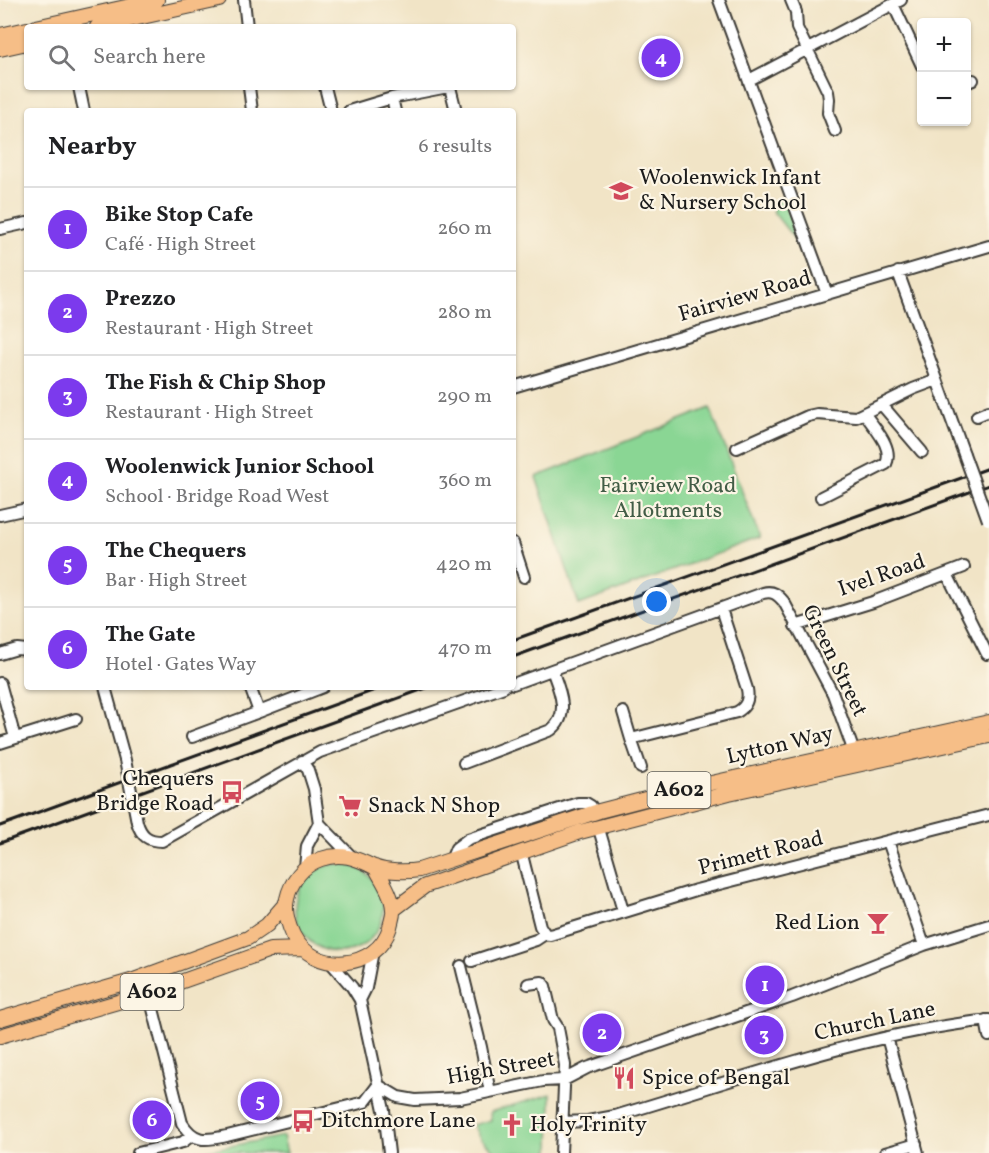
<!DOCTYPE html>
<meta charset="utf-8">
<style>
:root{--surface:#fff;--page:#f2f2f2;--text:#202124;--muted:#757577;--line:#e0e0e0;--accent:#7c3aed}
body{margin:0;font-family:Vollkorn,serif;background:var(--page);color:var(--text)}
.controls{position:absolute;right:18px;top:18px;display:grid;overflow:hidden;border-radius:6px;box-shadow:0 2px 4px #0004}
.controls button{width:54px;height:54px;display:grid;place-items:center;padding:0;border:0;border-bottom:2px solid var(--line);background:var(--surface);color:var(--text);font:30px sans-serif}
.you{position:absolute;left:657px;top:602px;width:21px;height:21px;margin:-15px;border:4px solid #fff;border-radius:50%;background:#1a73e8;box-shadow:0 0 0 9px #1a73e833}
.badge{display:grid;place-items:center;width:39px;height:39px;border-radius:50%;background:var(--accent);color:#fff;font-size:20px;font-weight:700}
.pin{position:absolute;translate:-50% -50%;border:3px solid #fff;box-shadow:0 2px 6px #0006}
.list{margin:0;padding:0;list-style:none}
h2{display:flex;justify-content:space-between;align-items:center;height:78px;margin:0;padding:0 24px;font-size:26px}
h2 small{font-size:20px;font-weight:400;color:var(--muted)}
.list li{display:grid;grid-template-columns:39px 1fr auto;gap:18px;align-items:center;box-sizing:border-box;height:84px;padding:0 24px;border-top:2px solid var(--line)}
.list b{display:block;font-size:22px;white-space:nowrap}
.list p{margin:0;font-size:20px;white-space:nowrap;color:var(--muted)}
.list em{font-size:20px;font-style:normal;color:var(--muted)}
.icon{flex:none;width:33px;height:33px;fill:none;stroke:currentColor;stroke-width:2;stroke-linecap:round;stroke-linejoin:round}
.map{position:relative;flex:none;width:989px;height:1153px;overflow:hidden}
.search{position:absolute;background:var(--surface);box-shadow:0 2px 4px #0004;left:24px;top:24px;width:492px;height:66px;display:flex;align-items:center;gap:15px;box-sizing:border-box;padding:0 21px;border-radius:6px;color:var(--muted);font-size:22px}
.panel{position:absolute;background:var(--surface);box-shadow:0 2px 4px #0004;left:24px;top:108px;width:492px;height:582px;border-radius:6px}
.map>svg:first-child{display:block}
</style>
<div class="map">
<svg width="989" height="1153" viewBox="0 0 989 1153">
<rect width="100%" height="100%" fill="#fcf5e5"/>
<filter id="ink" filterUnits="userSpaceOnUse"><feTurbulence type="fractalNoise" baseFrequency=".0167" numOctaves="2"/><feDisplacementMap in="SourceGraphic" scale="12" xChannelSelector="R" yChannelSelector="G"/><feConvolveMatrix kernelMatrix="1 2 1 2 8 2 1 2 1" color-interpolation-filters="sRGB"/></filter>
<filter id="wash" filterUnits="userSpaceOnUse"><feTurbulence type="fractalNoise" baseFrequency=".008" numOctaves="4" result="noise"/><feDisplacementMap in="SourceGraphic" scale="24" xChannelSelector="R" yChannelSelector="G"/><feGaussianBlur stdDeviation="1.35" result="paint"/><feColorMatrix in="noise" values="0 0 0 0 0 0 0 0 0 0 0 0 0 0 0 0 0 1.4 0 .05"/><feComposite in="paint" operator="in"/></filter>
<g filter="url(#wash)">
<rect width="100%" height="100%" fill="#f1e4c6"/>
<path fill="#8ad694" stroke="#537958" stroke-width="1.5" d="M786,198l21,57 -33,-42 -3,-9z
M710,408l50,130 -181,67 -43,-128z
M295 908a44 44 0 1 1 88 0a44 44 0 1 1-88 0Z
M551,1094l-1,59h-53l-17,-15 -7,-13 18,-5 -1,-8z
M283,1136l4,17h-94z"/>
</g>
<g filter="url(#ink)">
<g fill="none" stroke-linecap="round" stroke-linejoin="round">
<g stroke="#3c3a36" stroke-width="14">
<path id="minor" d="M244,0l3,27
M719,0l108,294
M791,0l5,12 1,16 31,64 1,7 -1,14 7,18
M893,4l29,62
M749,80l152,-80
M966,83l7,-3
M79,87l5,24
M249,87l3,24
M325,87l6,24
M450,87l6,24
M392,98l3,13
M349,111l43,-13 56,-11
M0,229l27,-6
M898,272l66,182
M513,387l476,-141
M882,405l40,47
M977,416l12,-5
M737,448l71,-32 9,-2 39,3 57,-28 24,-9
M821,497l65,-33c8,-17 -12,-36 -21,-50
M0,515l27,-6
M513,543l11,34
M947,574l40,80
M795,626l78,-24 91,-35
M0,654l17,-5 10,1
M0,683l15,55
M513,684l250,-91c10,-3 15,2 21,9l49,92 21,58
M105,687l20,73
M250,687l9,25 64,-25
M623,712l8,27
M192,737l67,-25
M0,743l76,-24
M302,761l6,9 6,19 5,34 -12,23 -2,22
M464,763l87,-33c20,-15 8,-41 1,-60
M641,768l-10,-29 106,-27c10,-6 12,-13 10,-23l-26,-80
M137,822c4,14 11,19 25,19l158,-89 184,-65
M319,823l32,33
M599,829l24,82
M888,841l36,104
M521,851l19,75 5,8 5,1 146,-45 293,-75
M451,860l5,-12 12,-9 110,-36h8l5,3
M472,961l64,-21 9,-6
M331,963l21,24 8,13 24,110 5,43
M461,966l20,81 9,45
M528,984l14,-2 3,4 8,34 5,8 7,37 -4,88
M149,993l33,130c13,21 25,17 45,13l138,-34 13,-17
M360,1000l6,-12 7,-37
M986,1020l3,16
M887,1037l31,116
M378,1085l20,12 17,3 45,-2 83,-17 21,-1 23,-12 205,-71 132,-52 65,-20
M562,1122l26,-1 27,-5c123,-36 245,-82 374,-96
M138,1153l45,-11 9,-7
M885,1153l31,-9"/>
</g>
<g stroke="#3c3a36" stroke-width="16">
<path id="major" d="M36,27l121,-27
M97,27l122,-27
M0,35l27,-6
M0,49l27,-6
M375,867c7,13 17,27 18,42 1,6 -2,12 -3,18 -13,44 -77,48 -97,8 -5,-11 -9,-24 -6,-36 4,-18 16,-34 34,-40 20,-7 35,-1 53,8 13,5 32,5 45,3l180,-59 85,-22 305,-67
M393,910l32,-24 155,-54 149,-39 260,-57
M0,1019l131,-38 117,-43 19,-13 19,-22
M0,1036l149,-43 121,-43 32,-1"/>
</g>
<use href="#minor" stroke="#fff" stroke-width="10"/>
<use href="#major" stroke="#f6be87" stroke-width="14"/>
<path stroke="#1c1c1c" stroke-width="3" d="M513,640l476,-172
M513,657l476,-172
M0,826l383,-139
M0,843l429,-156"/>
<g stroke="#3c3a36" stroke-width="14" stroke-linecap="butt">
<path id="minor-bridge" d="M964,454l24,66
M125,760l12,62"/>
</g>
<use href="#minor-bridge" stroke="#fff" stroke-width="10"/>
</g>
</g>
<defs>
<g id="school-bare" transform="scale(1.8)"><path d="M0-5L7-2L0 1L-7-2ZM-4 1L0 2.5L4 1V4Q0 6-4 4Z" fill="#d1495b" stroke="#fcf5e5" stroke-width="2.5" paint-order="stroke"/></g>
<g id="bus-bare" transform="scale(1.8)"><path d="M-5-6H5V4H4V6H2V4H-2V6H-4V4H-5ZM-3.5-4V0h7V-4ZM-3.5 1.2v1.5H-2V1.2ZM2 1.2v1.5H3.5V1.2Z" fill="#d1495b" stroke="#fcf5e5" stroke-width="2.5" paint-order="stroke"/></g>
<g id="supermarket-bare" transform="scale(1.8)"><path d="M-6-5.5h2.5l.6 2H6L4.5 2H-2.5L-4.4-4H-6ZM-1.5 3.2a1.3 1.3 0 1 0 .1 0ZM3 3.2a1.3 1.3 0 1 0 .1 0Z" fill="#d1495b" stroke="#fcf5e5" stroke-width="2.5" paint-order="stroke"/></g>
<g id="bar-bare" transform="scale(1.8)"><path d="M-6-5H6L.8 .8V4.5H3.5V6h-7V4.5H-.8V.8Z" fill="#d1495b" stroke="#fcf5e5" stroke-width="2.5" paint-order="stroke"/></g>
<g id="restaurant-bare" transform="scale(1.8)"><path d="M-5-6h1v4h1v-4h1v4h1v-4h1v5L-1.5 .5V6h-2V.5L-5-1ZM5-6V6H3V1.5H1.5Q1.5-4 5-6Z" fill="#d1495b" stroke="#fcf5e5" stroke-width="2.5" paint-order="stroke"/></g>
<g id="church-bare" transform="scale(1.8)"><path d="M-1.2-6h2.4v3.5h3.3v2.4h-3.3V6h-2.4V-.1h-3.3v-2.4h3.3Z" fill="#d1495b" stroke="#fcf5e5" stroke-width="2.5" paint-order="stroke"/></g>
</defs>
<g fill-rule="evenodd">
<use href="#school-bare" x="621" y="191"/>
<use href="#bus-bare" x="232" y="792"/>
<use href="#supermarket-bare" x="350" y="806"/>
<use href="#bar-bare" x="878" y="923"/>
<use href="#restaurant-bare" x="624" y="1078"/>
<use href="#bus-bare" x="303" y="1121"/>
<use href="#church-bare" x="512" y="1125"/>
</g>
<g text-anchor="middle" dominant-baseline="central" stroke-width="4.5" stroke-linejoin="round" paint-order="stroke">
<g fill="#fcf5e5" stroke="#5f5d58" stroke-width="1.5">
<rect x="647.5" y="772" width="63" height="36" rx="4.5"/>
<rect x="120.5" y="974" width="63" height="36" rx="4.5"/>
</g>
<g font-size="21" font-weight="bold" fill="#1c1c1c">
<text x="679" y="790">A602</text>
<text x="152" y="992">A602</text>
</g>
<g font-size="22" fill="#1c1c1c" stroke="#fcf5e5" text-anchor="start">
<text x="639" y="178">Woolenwick Infant<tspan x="639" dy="25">&amp; Nursery School</tspan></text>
<text x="214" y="779" text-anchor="end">Chequers<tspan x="214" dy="25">Bridge Road</tspan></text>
<text x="368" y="806">Snack N Shop</text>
<text x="860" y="923" text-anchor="end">Red Lion</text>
<text x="642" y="1078">Spice of Bengal</text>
<text x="321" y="1121">Ditchmore Lane</text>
<text x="530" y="1125">Holy Trinity</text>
</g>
<g font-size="22" fill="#1c1c1c" stroke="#fcf5e5">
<text transform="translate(745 297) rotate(-16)">Fairview Road</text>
<text transform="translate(882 576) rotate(-19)">Ivel Road</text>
<text transform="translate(834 661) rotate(64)">Green Street</text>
<text transform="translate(780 746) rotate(-13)">Lytton Way</text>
<text transform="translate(761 854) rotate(-14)">Primett Road</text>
<text transform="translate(875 1022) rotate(-12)">Church Lane</text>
<text transform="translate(501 1069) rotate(-10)">High Street</text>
</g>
<g font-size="22" fill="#425d46" stroke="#fcf5e5">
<text x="668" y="486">Fairview Road<tspan x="668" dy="25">Allotments</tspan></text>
</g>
</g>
</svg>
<div class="controls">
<button>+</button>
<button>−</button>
</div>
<div class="you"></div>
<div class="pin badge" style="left:765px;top:985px">1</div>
<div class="pin badge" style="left:602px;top:1033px">2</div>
<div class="pin badge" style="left:764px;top:1035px">3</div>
<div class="pin badge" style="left:661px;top:58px">4</div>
<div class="pin badge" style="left:260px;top:1101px">5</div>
<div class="pin badge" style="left:152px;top:1120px">6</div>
<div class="search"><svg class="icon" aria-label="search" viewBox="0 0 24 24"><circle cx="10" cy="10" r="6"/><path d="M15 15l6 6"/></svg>Search here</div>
<section class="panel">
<h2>Nearby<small>6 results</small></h2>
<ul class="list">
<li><span class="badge">1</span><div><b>Bike Stop Cafe</b><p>Café · High Street</p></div><em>260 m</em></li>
<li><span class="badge">2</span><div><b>Prezzo</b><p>Restaurant · High Street</p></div><em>280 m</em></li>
<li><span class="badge">3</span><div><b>The Fish &amp; Chip Shop</b><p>Restaurant · High Street</p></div><em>290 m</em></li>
<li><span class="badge">4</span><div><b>Woolenwick Junior School</b><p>School · Bridge Road West</p></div><em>360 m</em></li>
<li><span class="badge">5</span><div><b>The Chequers</b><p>Bar · High Street</p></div><em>420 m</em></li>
<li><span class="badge">6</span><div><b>The Gate</b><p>Hotel · Gates Way</p></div><em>470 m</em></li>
</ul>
</section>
</div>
